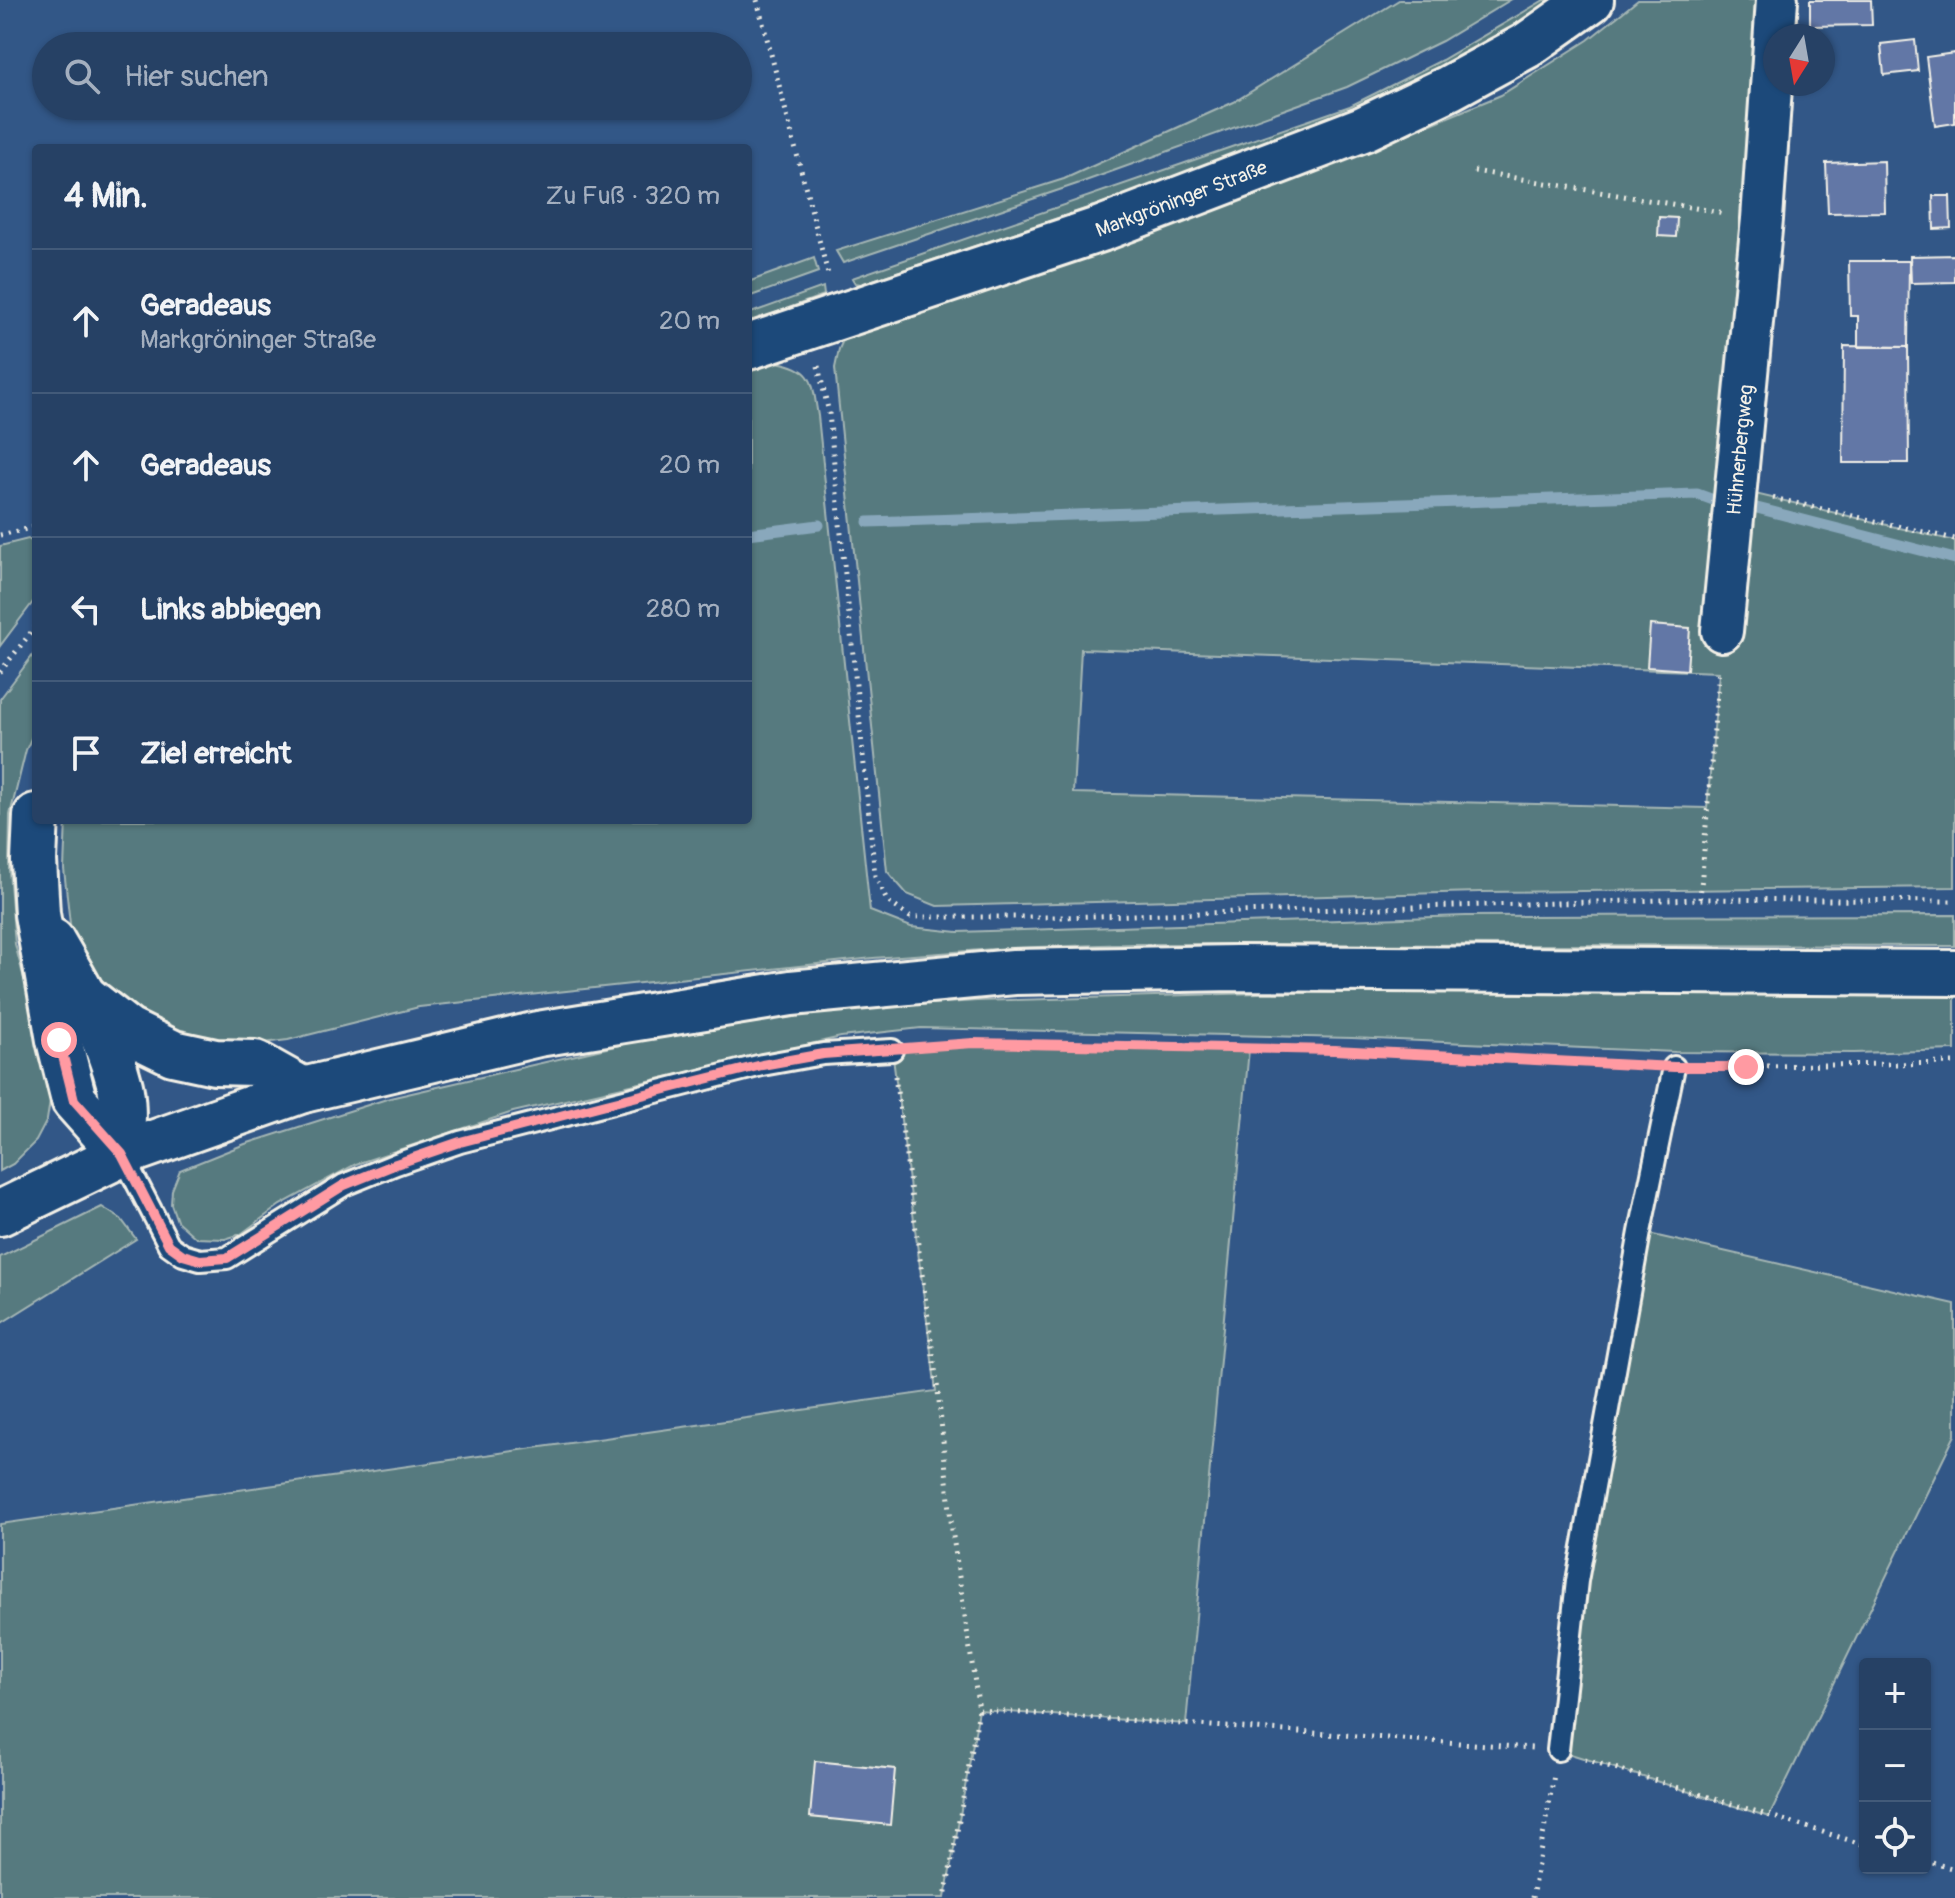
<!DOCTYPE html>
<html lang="de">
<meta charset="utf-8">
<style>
:root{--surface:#264165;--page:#2e486b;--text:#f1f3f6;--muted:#a4afbf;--line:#425a79}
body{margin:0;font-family:Pangolin,sans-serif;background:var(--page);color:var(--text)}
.controls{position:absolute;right:24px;bottom:24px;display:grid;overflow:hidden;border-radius:8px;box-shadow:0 2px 6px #0004}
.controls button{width:72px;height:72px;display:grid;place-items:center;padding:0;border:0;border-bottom:2px solid var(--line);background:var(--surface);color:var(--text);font:40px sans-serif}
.compass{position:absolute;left:1763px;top:24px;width:72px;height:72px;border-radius:50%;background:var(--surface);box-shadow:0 2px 6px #0004;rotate:191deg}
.stop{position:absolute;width:24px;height:24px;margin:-18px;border:6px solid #ff9aa2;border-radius:50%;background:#fff}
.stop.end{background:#ff9aa2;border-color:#fff;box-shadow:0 2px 8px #0008}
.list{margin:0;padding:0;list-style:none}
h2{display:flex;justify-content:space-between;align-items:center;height:104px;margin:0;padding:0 32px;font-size:34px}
h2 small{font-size:26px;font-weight:400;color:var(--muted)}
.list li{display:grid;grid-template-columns:52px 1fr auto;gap:24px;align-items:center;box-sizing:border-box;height:144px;padding:0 32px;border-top:2px solid var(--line)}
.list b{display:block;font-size:30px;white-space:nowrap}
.list p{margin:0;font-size:26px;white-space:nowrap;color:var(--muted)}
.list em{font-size:26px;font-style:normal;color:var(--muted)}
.icon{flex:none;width:44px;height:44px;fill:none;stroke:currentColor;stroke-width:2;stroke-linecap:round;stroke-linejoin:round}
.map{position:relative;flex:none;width:1955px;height:1898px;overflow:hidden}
.search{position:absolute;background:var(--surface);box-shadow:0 2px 6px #0004;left:32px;top:32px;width:720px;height:88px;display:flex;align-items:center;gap:20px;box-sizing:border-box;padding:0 28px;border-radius:44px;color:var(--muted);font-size:30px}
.panel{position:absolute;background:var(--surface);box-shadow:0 2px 6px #0004;left:32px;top:144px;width:720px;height:680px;border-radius:8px}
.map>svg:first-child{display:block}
</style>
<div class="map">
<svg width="1955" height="1898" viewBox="0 0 1955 1898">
<rect width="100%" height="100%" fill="#325787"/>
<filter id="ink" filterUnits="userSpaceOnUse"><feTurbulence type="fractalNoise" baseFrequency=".0125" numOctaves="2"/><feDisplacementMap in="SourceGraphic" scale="16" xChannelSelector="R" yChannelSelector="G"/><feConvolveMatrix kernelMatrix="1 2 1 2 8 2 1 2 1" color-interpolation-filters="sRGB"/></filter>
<g filter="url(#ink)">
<path fill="#567a7f" stroke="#a5b6b4" stroke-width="2" fill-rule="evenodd" d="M1399,0h111l-68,41 -95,46 -270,97 -234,79 -7,-12 228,-72 170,-77z
M1544,0h17l-74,46 -156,76 -219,78 -251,84 -6,-1 -3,-5 498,-172 92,-46z
M1638,0h122l-22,490 217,51v346l-475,5 -543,14 -30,-12 -20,-23 -52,-503 4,-19 5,-11 252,-84 251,-95 154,-64 87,-55zM1081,649l638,23 -12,136 -634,-15z
M814,258l4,14 -70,25v-15z
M823,287l1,8 -76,28v-9z
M777,362c38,7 35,20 41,54l52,495 41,16 47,5 508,-16 489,-1v31l-823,-2 -124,4 -135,10 -454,49 -131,33 -49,6 -58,-6 -68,-40 -28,-38 -15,-38 -6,-55 2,-49h682v-448z
M28,539l8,5v54l-36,48v-100z
M36,651v76l-10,23 -16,65 -1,55 6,74 31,119 5,32 -4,25 -11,21 -23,23 -13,7v-472z
M1726,992l229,4v54l-101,3 -179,-1 -323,-14 -431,-10 -80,9 -328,75 -157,52 -76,41 -39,29 -16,5 -29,-1 -19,-17 -6,-17 1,-14 8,-20 65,-26 145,-46 238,-55 206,-33 143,-9 282,-8z
M973,1043l276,6 -63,675 -207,-14 -34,188h-945v-374l936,-133 -44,-341z
M102,1207l19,12 15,20 -136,85v-67z
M1640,1232l315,72v131l-186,382 -211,-67z"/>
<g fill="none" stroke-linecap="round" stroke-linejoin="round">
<path stroke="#89a8bc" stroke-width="11" d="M1757,508l198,51
M868,522l829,-28 22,8
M748,534l71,-9"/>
</g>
<path fill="#6277a6" stroke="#f4f1e8" stroke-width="2" d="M1810,0h61l1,25 -62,1z
M1915,40l3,31 -34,4 -3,-31z
M1955,53v70l-20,3 -9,-69z
M1884,161l1,51 -57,1 -2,-50z
M1933,196h17l1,32 -17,1z
M1659,217l18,1 -1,19 -18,-1z
M1955,255v27l-44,1 -1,-27z
M1849,261h60l-1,86h-50v-31h-8z
M1844,346l64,1 1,116h-66z
M1650,625l40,3 -3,42 -40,-3z
M815,1761l80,8 -5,56 -80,-8z"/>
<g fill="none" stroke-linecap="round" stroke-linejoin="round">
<g stroke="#f4f1e8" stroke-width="26">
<path id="service" d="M122,1154l47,91 14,10 17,5 27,-2 117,-73 52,-21 64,-22 302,-77 61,-11 69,-4
M1558,1750l19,-169 63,-349 34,-165"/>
</g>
<g stroke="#f4f1e8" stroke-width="46">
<g id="minor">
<path id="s1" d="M1722,631l40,-412 15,-219"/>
</g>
</g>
<g stroke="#f4f1e8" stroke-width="50">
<g id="tertiary">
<path id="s2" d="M748,347l353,-118 262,-100 86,-41 77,-42 65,-46"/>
<path d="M36,816l-2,45 3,53 22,126 15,60 48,54"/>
<path d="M52,941c27,46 55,93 68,145 5,20 2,47 2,68"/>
<path d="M87,999l41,32 45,22 42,9 40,1 48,27"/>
</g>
</g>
<g stroke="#f4f1e8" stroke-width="50">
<path id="secondary" d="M0,1213l122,-59 181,-64 235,-56 253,-41 223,-21 222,-4 719,5"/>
</g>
<path stroke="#f4f1e8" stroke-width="5" stroke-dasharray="2 6" stroke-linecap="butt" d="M757,0l72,278
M1474,171l251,42
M818,366l11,47 46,463 12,25 23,16h151l639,-18 255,2
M1773,498l182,41
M0,535l36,-8
M0,672l36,-46
M1700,899l19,-231
M919,1048l54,-5 361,7 311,16
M1703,1067l252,-4
M895,1076l43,315 14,139 27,180 -34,188
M979,1710l553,38
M1585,1759l280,86
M1925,1861l30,8
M1532,1898l22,-123"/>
<use href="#service" stroke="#1f4a7a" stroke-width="20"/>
<use href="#minor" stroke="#1f4a7a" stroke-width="40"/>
<use href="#tertiary" stroke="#1f4a7a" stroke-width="44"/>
<use href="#secondary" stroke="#1f4a7a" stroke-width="44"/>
</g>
</g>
<g fill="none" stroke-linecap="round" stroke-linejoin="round" filter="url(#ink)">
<path stroke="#ff9aa2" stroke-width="10" d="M59,1040l15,60 48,54 47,91 14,10 17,5 27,-2 117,-73 52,-21 64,-22 146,-38 156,-39 61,-11 150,-11 361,7 340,17h72"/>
</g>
<g text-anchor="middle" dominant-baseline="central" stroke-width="6" stroke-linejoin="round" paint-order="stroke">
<g font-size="20" fill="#f4f1e8" stroke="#1f4a7a">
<text stroke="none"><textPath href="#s2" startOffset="458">Markgröninger Straße</textPath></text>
<text stroke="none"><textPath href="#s1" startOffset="182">Hühnerbergweg</textPath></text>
</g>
</g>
</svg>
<div class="controls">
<button>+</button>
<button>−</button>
<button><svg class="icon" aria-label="locate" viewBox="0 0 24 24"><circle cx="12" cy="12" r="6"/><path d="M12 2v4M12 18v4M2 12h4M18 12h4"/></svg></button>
</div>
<svg class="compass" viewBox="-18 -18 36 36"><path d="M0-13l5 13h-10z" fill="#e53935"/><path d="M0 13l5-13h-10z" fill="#a4afbf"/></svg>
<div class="stop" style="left:59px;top:1040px"></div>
<div class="stop end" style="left:1746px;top:1067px"></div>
<div class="search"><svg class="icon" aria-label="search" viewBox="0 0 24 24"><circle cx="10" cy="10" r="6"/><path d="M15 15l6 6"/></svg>Hier suchen</div>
<section class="panel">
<h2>4 Min.<small>Zu Fuß · 320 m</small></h2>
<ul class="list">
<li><svg class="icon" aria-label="ahead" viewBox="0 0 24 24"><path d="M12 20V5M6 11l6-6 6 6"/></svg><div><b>Geradeaus</b><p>Markgröninger Straße</p></div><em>20 m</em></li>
<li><svg class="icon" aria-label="ahead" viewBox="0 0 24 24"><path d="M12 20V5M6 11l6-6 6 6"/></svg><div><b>Geradeaus</b></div><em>20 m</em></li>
<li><svg class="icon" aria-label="left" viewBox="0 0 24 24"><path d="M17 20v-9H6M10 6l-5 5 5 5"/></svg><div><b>Links abbiegen</b></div><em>280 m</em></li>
<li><svg class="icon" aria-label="arrive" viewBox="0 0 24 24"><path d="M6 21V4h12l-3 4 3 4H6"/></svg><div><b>Ziel erreicht</b></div></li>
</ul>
</section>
</div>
